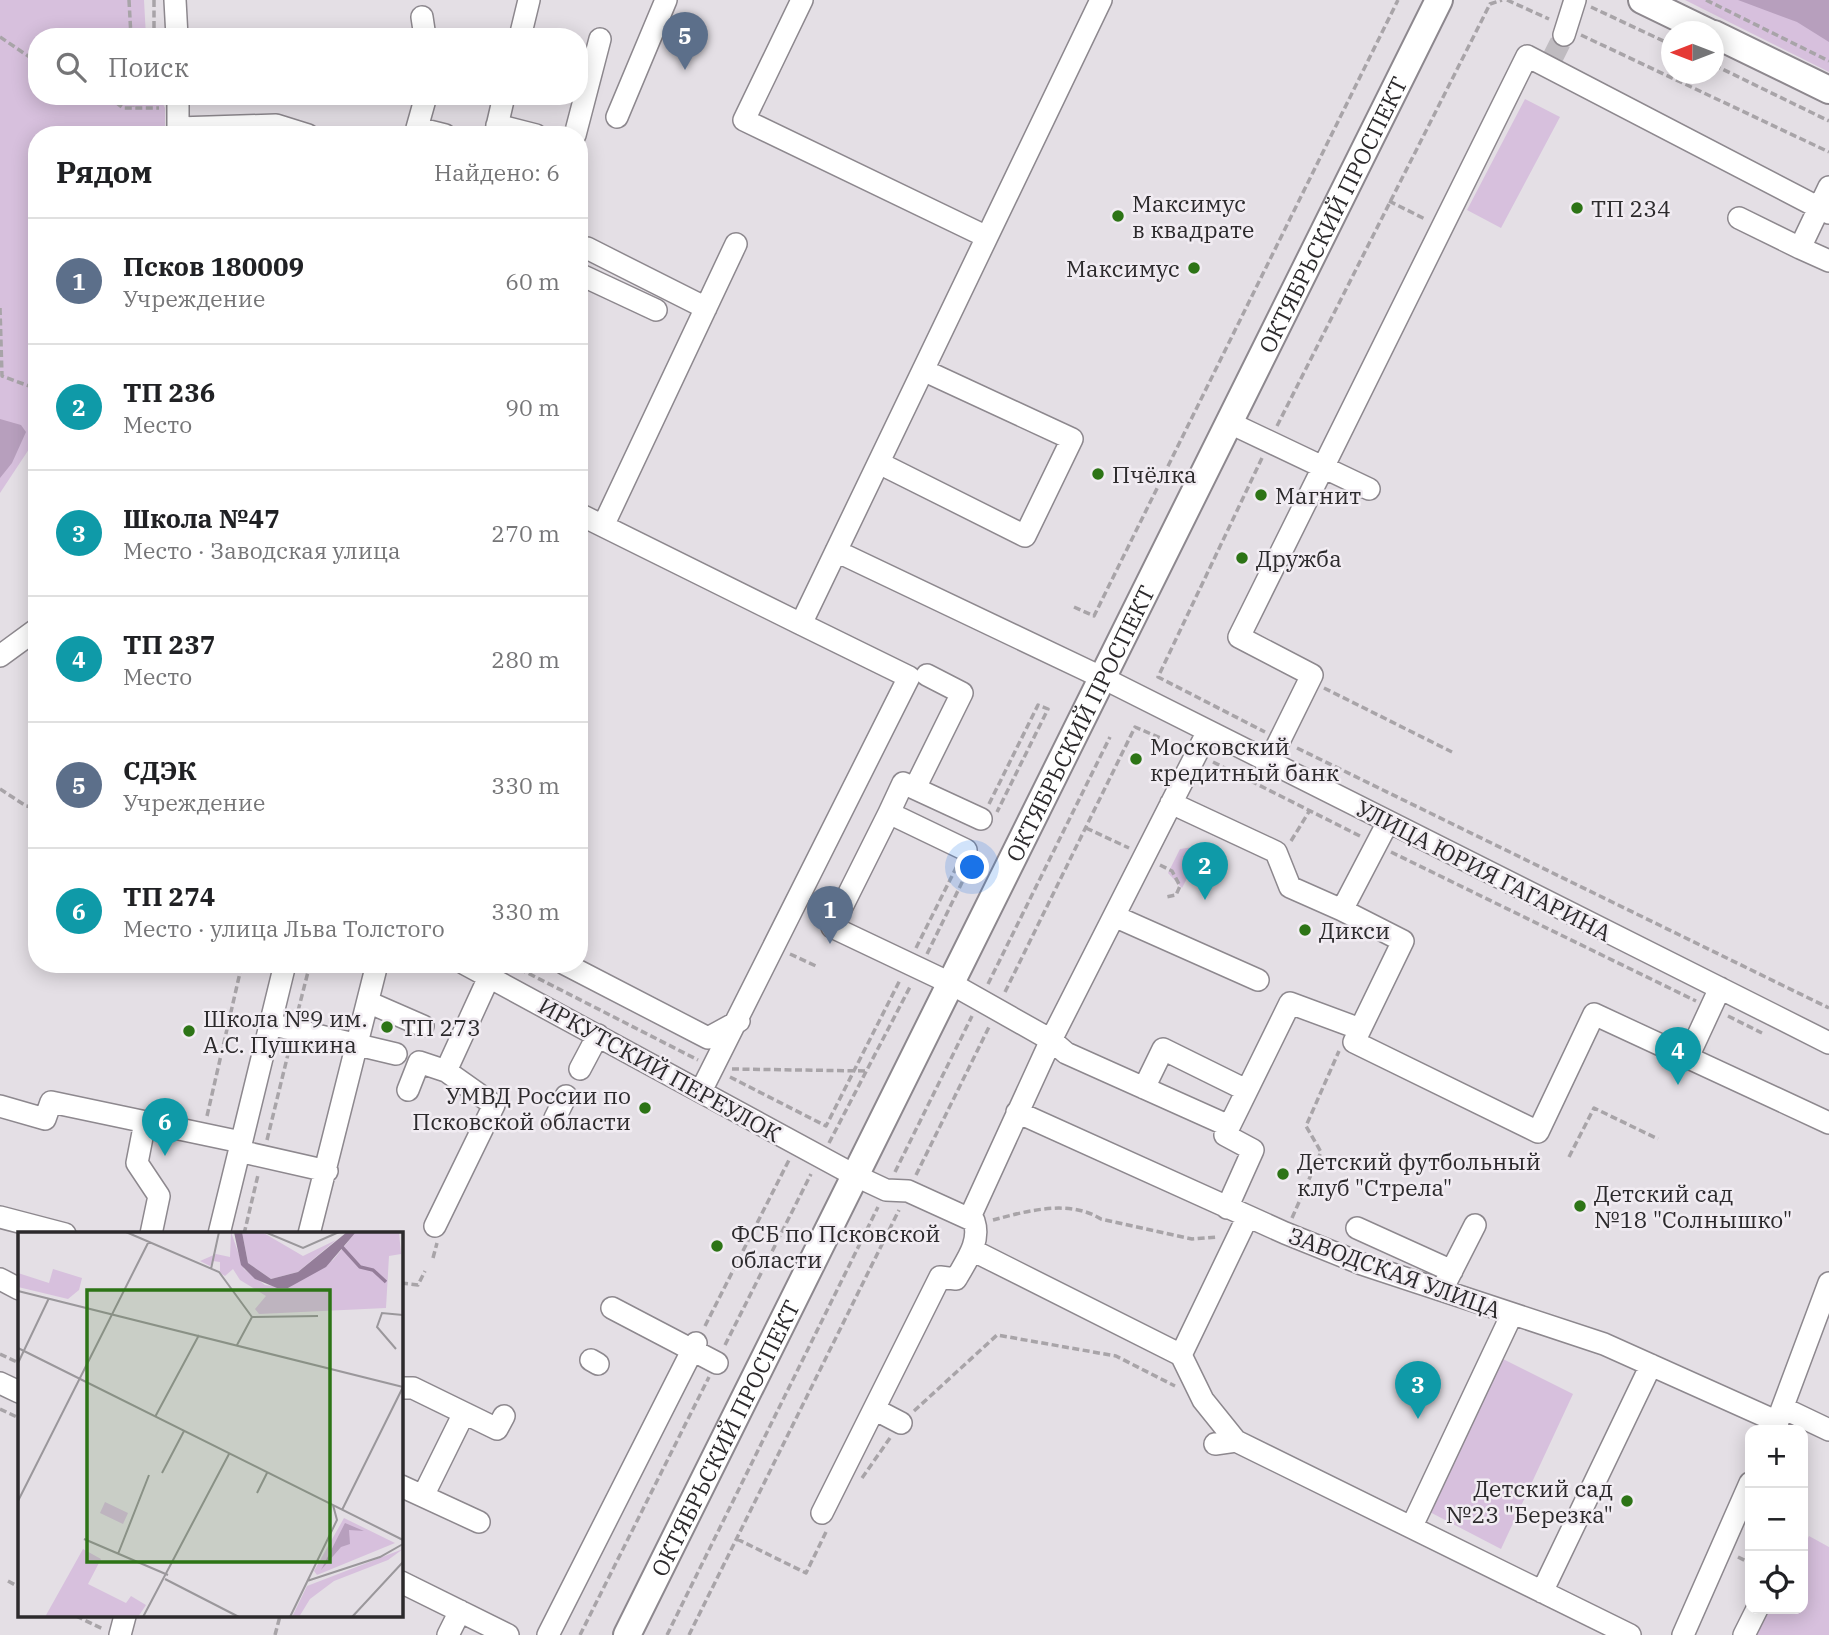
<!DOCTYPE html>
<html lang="ru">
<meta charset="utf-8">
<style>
:root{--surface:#fff;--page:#f2f2f2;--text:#202124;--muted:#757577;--line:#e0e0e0;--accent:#1a73e8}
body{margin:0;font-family:"IBM Plex Serif",serif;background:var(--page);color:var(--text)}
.controls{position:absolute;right:21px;bottom:21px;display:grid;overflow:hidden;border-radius:14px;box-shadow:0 4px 18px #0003}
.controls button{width:63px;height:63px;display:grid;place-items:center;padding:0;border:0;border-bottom:2px solid var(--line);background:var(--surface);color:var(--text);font:35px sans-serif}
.compass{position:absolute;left:1661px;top:21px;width:63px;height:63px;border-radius:50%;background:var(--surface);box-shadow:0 4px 18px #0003;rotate:270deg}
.you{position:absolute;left:973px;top:868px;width:24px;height:24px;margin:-18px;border:5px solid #fff;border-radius:50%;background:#1a73e8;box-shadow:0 0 0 10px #1a73e833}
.badge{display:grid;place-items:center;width:46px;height:46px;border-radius:50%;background:var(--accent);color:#fff;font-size:23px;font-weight:700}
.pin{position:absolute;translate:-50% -58px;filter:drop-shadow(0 2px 4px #0008)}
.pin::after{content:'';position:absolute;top:37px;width:24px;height:21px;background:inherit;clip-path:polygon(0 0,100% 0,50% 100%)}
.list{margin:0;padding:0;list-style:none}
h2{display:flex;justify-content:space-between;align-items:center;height:91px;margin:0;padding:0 28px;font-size:30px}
h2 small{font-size:23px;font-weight:400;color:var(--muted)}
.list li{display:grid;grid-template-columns:46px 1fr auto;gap:21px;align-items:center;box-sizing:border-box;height:126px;padding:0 28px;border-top:2px solid var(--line)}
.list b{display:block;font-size:26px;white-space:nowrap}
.list p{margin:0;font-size:23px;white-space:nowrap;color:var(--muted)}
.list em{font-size:23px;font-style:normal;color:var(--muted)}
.icon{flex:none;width:38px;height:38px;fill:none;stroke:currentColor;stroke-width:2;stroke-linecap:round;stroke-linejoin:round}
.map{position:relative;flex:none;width:1829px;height:1635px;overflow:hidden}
.search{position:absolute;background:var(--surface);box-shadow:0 4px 18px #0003;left:28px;top:28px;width:560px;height:77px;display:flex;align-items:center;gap:18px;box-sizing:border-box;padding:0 24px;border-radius:28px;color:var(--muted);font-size:26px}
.panel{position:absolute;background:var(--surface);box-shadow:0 4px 18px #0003;left:28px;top:126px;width:560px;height:847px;border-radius:28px}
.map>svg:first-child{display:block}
</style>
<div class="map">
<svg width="1829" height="1635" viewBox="0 0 1829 1635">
<rect width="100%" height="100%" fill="#e4dfe5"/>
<path fill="#d7c0dd" d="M0,0h144l2,37h-109v59h122l6,12v27h-128v302l-37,56z
M1685,0h144v72z
M1525,99l35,18 -59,111 -34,-18z
M1193,847l3,14 -14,27 -14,-15 12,-24z
M1499,1357l74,37 -72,155 -77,-40z
M1809,1536l20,11v88h-77l11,-26h40v-60z"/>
<path fill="#b79fbd" d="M1738,0h91v42l-32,-20z
M0,419l21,6 5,7 -14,31 -12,15z"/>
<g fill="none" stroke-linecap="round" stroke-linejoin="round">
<path stroke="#bfbbc0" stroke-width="21" stroke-dasharray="21 10" stroke-linecap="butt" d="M1551,61l13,-26"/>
<g stroke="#8d888e" stroke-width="24">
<path id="minor" d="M175,0l2,37
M422,17l3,20
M1564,35l11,-35
M520,37l9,-37
M178,96v39
M617,117l49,-117
M276,125l32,10
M497,125l39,10
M178,128l98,-3v10
M417,128l9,-32
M416,135l1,-7 28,7
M495,135l9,-39
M575,135l25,-96
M1829,187l-29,61 29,13
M1739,218l61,30
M987,237l114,-237
M587,248l119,60
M579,274l77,36
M1230,423l139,66
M879,463l146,73 47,-97 -149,-69
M579,514l222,110 186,-387 -243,-117 58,-120
M603,526l133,-282
M836,551l267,127 726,365
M0,656l37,-27
M1269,762l43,-87 -73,-38 288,-581 302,157
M915,788l47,-95 -35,-18
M1171,803l105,49 14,35 52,23
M889,813l14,-30 78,36
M1388,822l-46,88 61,31 -49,101 184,90 56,-118 235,109
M966,850l-77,-37 -57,114 118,56 101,57 15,13 163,73
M1114,916l144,64
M465,964l389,211 32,15 22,1 66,30c7,21 -8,40 -18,58l-16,-2 -118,236
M565,964l143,74 31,-17
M368,1002l55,24
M270,1024l126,30
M1688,1057l32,-69
M580,1069l18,-34
M1144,1088l19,-39 83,41
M408,1090l11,-28 27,9 43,-94
M701,1091l208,-414 -108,-53
M0,1106l45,13 6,-17 190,40
M1017,1112l268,121 77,31 242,80 174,78
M555,1118l11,-22
M145,1122l-8,41 22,33 -8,38
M239,1151l88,20
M1227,1208l26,-58 -28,-15 65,-132 70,26
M0,1217l65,17
M970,1217l81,-177 157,-309
M435,1226l59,-121 -48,-34
M1357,1228l95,43
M219,1234l66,-270
M309,1234l68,-270
M972,1250l209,105 22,45 33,41 394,194
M0,1279l19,10
M1446,1282l29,-57
M612,1308l105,55
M1181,1355l66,-137
M591,1360l7,4
M0,1383l19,9
M401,1388h12l84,41 7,-13
M1783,1408l46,22
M874,1409l27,14
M1774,1430l55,-147
M1215,1444l21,-3
M401,1486l78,36
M423,1496l41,-83
M1412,1526l100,-212
M401,1582l107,53
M1542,1592l109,-227
M120,1635l5,-19
M448,1635l12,-24
M548,1635l148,-292
M1683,1635l67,-152
M1744,1635l13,-26"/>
</g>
<g stroke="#8d888e" stroke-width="30">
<g id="major">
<path d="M1642,0l66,32"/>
<path d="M1714,34l115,56"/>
<path id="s1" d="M627,1635l812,-1635"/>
</g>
</g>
<path stroke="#a8a4a8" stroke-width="3.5" stroke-dasharray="7 3.5" stroke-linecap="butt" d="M129,0l2,37
M154,0v37
M1507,0l42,19
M1706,0l123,61
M1591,7l81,38
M1581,35l248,117
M0,37l37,25
M1714,65l115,56
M108,96l15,12h36
M133,96v11
M1389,201l36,18
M0,308l2,68 35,13
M1277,426l213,-422 12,-4
M1262,458l-104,219 107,55
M1074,607l20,9 304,-616
M1324,688l128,64
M1297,748l532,260
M1213,762l147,74
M0,789l26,17 11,2
M989,804l49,-99 10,4 -51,103
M1086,828l43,20
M1291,841l19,-31
M1391,852l305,149
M1160,865l12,6 8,15 -4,9 -10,2
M916,948l42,-84
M790,954l26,12
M927,954l43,-88
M510,964l188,96
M988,984l122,-247
M1005,992l130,-265 46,20
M298,1011l12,-47
M1728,1016l34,17
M732,1069l135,2
M730,1077l96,49 74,-146
M207,1116l35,-152
M267,1140l23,-94
M829,1143l82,-158
M1569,1157l25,-49 64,31
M895,1172l77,-156
M916,1175l74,-150
M1292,1218l29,-66 -15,-26 33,-75
M993,1220c34,-9 76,-21 108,-1l91,20 25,-2
M244,1234l14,-59
M433,1258l4,-15
M401,1283l17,2 7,-14
M705,1326l85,-168
M725,1345l86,-171
M0,1354l19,9
M0,1409l19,9
M914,1411l83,-76 119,21 59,30
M862,1478l28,-40
M737,1539l69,34 21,-43
M1738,1557l10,5
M8,1581l11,6
M76,1616l27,13
M275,1635l5,-19
M580,1635l129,-258
M667,1635l211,-428
M689,1635l210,-425"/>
<use href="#minor" stroke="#fff" stroke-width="21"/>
<use href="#major" stroke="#fff" stroke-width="26"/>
</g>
<g fill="#2d7416" stroke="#f1ecf2" stroke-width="2.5">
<circle cx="1577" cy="208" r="7"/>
<circle cx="1118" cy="216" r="7"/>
<circle cx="1194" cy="268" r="7"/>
<circle cx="1098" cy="474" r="7"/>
<circle cx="1261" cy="495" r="7"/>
<circle cx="1242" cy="558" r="7"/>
<circle cx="1136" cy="759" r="7"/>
<circle cx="1305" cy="930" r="7"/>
<circle cx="387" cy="1027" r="7"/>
<circle cx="189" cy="1031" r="7"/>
<circle cx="645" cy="1108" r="7"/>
<circle cx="1283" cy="1174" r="7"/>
<circle cx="1580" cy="1206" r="7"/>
<circle cx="717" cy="1246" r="7"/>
<circle cx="1627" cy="1501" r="7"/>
</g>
<g text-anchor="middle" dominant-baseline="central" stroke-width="5" stroke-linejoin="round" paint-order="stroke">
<g font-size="23" fill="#2c2a2c" stroke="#f1ecf2" text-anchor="start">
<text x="1132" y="203">Максимус<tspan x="1132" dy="26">в квадрате</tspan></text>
<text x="1591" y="208">ТП 234</text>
<text x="1180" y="268" text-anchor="end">Максимус</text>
<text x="1112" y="474">Пчёлка</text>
<text x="1275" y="495">Магнит</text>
<text x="1256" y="558">Дружба</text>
<text x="1150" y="746">Московский<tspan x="1150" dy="26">кредитный банк</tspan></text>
<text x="1319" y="930">Дикси</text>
<text x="203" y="1018">Школа №9 им.<tspan x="203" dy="26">А.С. Пушкина</tspan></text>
<text x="401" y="1027">ТП 273</text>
<text x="631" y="1095" text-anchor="end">УМВД России по<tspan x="631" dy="26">Псковской области</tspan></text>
<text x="1297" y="1161">Детский футбольный<tspan x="1297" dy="26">клуб "Стрела"</tspan></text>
<text x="1594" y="1193">Детский сад<tspan x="1594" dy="26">№18 "Солнышко"</tspan></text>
<text x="731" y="1233">ФСБ по Псковской<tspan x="731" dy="26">области</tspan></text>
<text x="1613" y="1488" text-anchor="end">Детский сад<tspan x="1613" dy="26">№23 "Березка"</tspan></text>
</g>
<g font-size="23" fill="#2c2a2c" stroke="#f1ecf2">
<text stroke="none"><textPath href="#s1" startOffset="1586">ОКТЯБРЬСКИЙ ПРОСПЕКТ</textPath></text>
<text stroke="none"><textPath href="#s1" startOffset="1018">ОКТЯБРЬСКИЙ ПРОСПЕКТ</textPath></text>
<text transform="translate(1484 870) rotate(27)">УЛИЦА ЮРИЯ ГАГАРИНА</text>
<text transform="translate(660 1069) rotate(29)">ИРКУТСКИЙ ПЕРЕУЛОК</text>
<text transform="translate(1395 1272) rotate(20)">ЗАВОДСКАЯ УЛИЦА</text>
<text stroke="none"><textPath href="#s1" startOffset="220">ОКТЯБРЬСКИЙ ПРОСПЕКТ</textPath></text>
</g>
</g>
<g transform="translate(18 1232)">
<rect width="385" height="385" fill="#e4dfe5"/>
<path d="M213,0l13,37 21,16 23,3 45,-28 23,-28h43l2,22 -12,2 -3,52 -127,6 -4,-5 11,-13 -26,-16 -7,-11 -8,7 -5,-3v-11l-7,-1 -3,5 -10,-5 16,-7 14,3zM224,0h20l41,24 33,-16 -38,32 -27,7 -23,-16zM35,37l29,9 -3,12 -11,9 -50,-12v-14l31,10zM87,270l23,11 -5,11 -23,-11zM326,286l51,25 -78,32 -3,-4zM65,317l18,10 -13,25 38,19 5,-7 15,9 -8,12h-93zM385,317l-15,11 -54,21 -24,18 -11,18h-7l15,-31z" fill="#d7c0dd"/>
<path d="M327,291l19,8 -15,-1 1,14 -9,3 -20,23z" fill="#b79fbd"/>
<path d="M216,0h8l6,31 23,16 27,-7 49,-40h9l-30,35 -38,21h-11l-22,-9 -14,-14z" fill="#947d99"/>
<path fill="none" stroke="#947d99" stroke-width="3.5" d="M324,15l18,20 13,3 13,12"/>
<path fill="none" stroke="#9a979b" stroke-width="2" d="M108,0l93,40 33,45M247,0l38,16 36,-16M193,37l8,-37M0,59l385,96M234,85l66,-1M219,113l15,-28M0,116l385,192M378,117l-19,-22 5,-14 21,2M0,131l31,-65M137,185l44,-82M144,241l22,-42M239,261l10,-20M0,269l131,-260M324,278l61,-123M66,307l84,36M100,322l31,-79M147,347l74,38M289,349l73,-24 23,-13M125,385l86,-163M272,385l47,-97 -4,-15M334,385l51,-55"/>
<path fill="#2d7416" fill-opacity="0.15" stroke="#2d7416" stroke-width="3.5" d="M69,58h243v272h-243z"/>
<rect width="385" height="385" fill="none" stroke="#2c2a2c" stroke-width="3.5"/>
</g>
</svg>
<div class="controls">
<button>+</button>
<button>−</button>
<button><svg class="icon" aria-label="locate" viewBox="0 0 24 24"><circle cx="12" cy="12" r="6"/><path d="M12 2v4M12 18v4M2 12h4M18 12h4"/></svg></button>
</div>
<svg class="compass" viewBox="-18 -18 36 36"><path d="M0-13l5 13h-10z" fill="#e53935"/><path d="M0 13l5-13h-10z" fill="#757577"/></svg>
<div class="you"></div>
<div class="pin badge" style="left:830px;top:944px;background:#5c6f8a">1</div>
<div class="pin badge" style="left:1205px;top:900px;background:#0f9aa8">2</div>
<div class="pin badge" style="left:1418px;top:1419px;background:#0f9aa8">3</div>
<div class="pin badge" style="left:1678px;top:1085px;background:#0f9aa8">4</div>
<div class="pin badge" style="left:685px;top:70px;background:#5c6f8a">5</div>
<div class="pin badge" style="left:165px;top:1156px;background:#0f9aa8">6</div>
<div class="search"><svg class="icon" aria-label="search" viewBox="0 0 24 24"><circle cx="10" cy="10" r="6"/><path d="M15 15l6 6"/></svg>Поиск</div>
<section class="panel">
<h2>Рядом<small>Найдено: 6</small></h2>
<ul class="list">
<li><span class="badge" style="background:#5c6f8a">1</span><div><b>Псков 180009</b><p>Учреждение</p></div><em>60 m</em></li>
<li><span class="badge" style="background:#0f9aa8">2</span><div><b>ТП 236</b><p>Место</p></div><em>90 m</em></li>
<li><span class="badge" style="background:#0f9aa8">3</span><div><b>Школа №47</b><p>Место · Заводская улица</p></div><em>270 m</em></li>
<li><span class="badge" style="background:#0f9aa8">4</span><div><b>ТП 237</b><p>Место</p></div><em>280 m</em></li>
<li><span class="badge" style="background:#5c6f8a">5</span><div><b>СДЭК</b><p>Учреждение</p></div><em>330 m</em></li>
<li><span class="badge" style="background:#0f9aa8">6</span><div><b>ТП 274</b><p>Место · улица Льва Толстого</p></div><em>330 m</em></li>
</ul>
</section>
</div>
